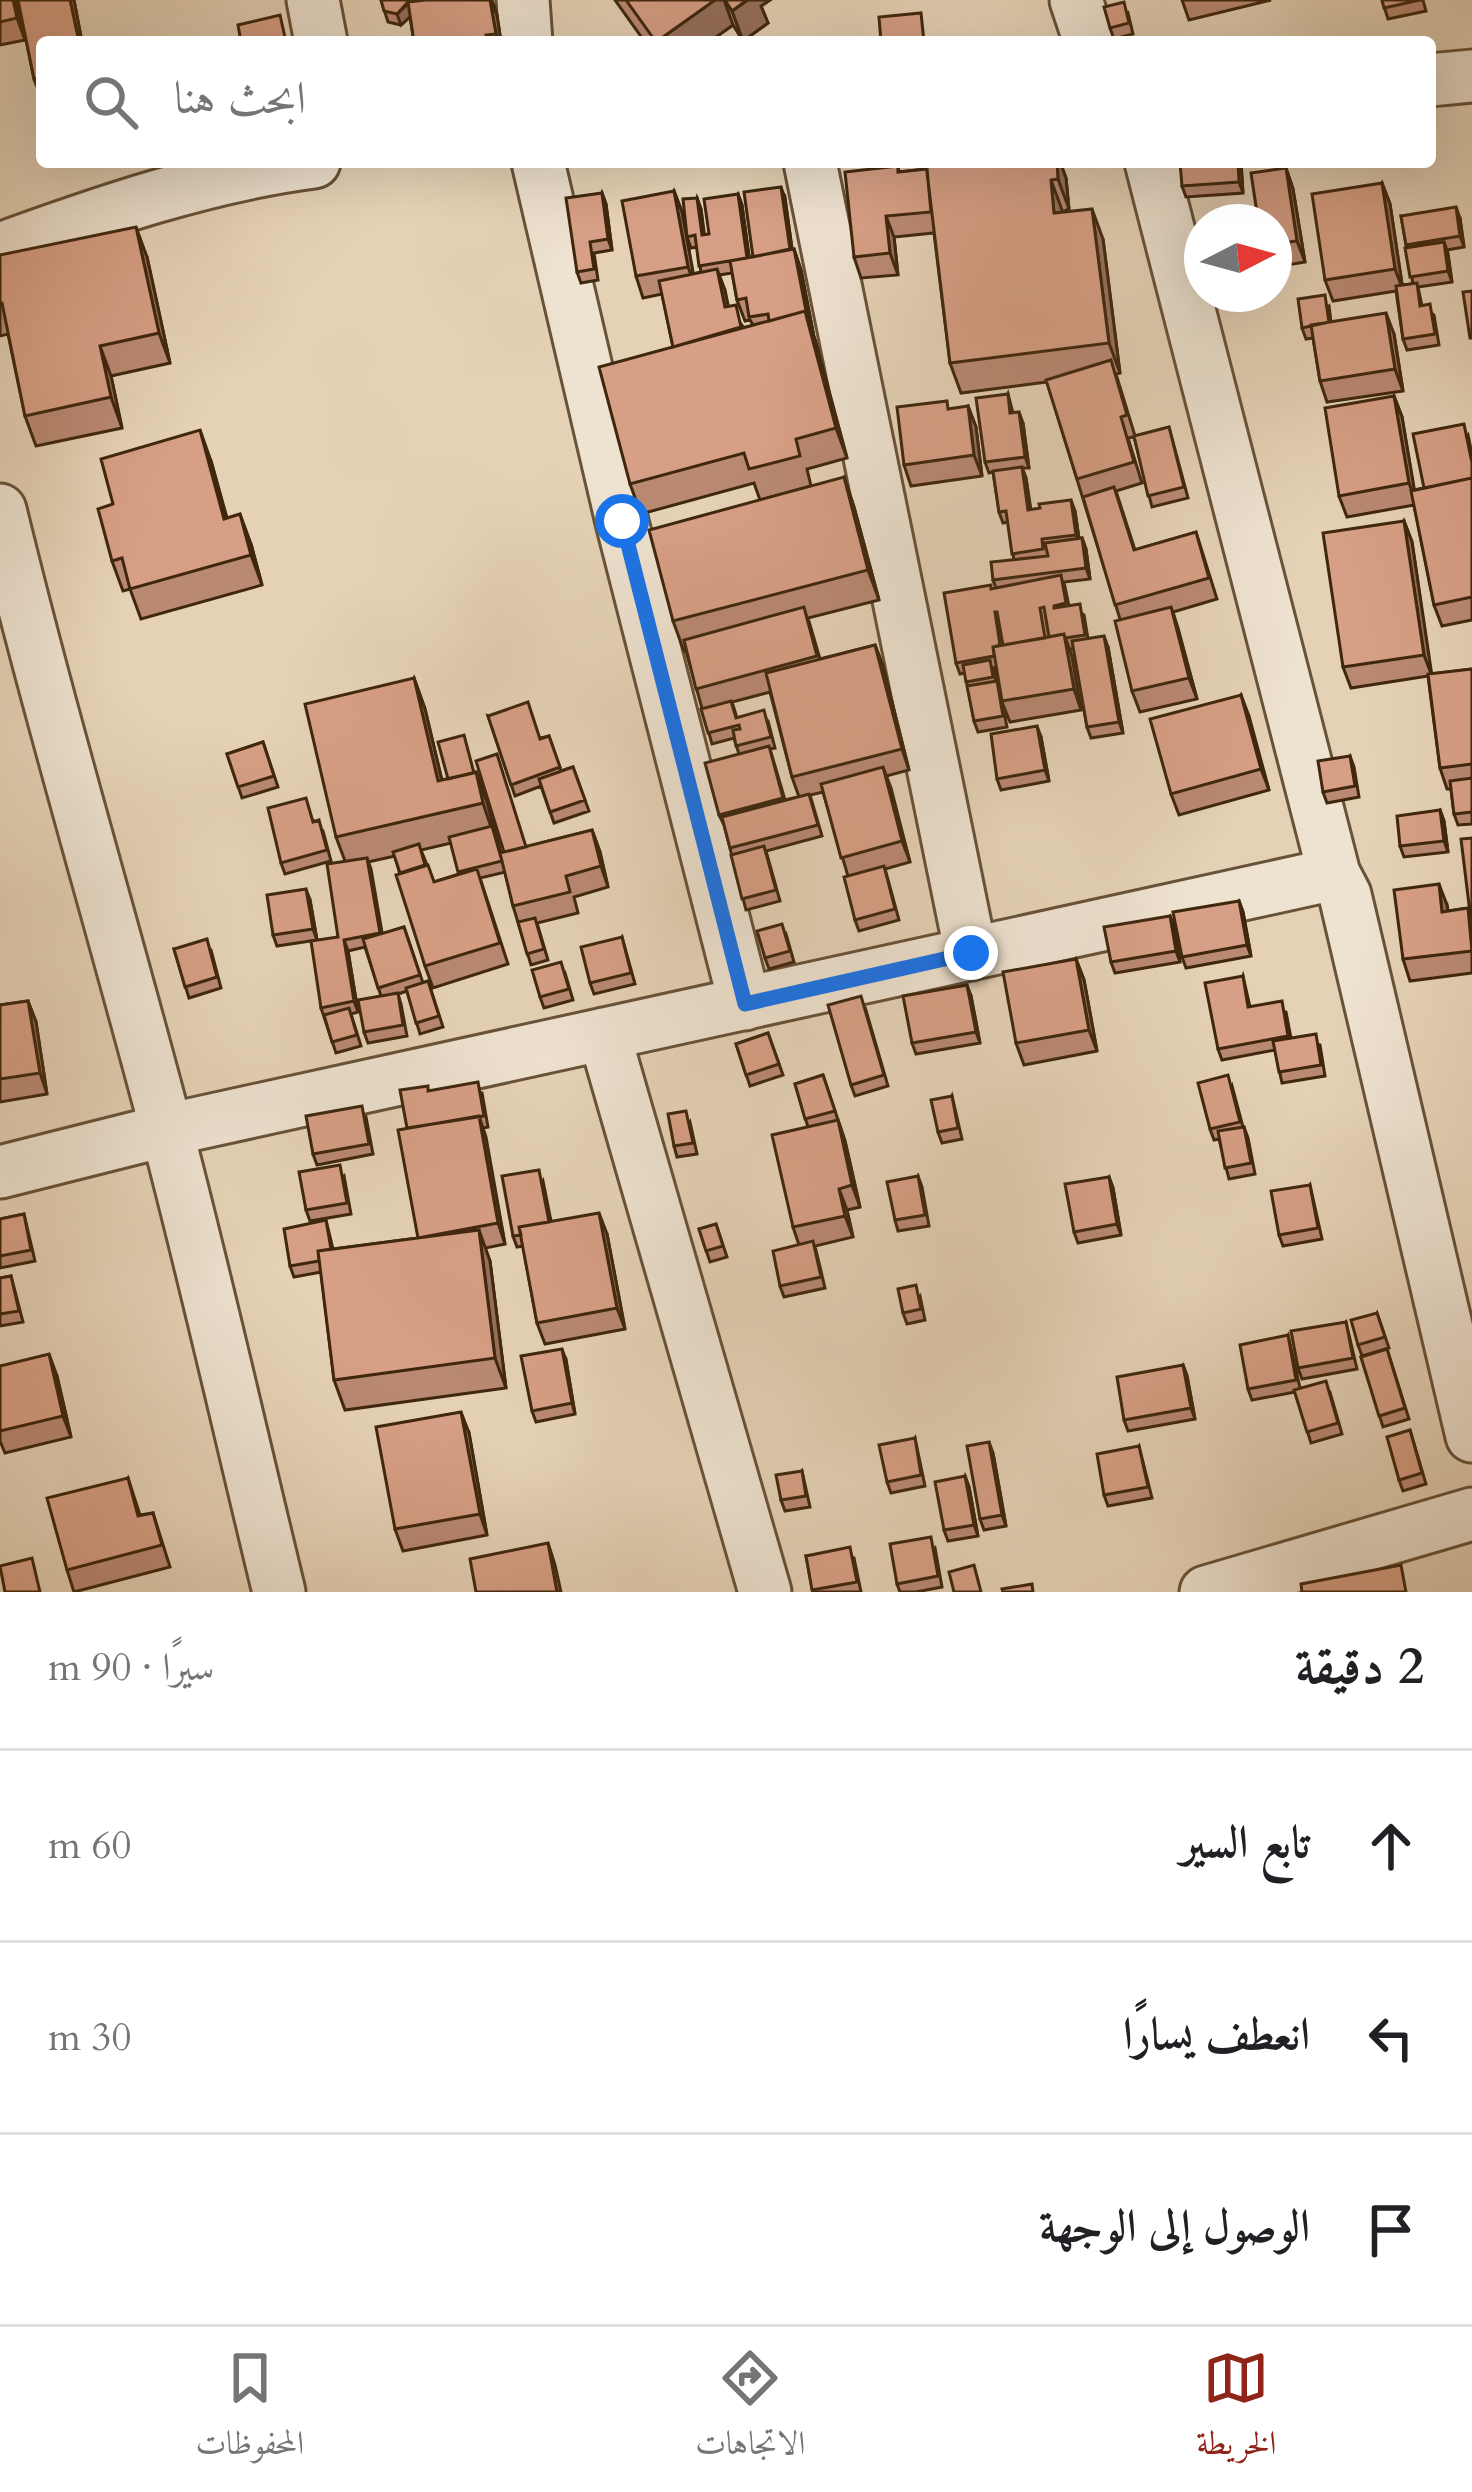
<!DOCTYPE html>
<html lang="ar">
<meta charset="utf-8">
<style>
:root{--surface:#fff;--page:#f6f6f6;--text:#202124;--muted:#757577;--line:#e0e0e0;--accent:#8f2418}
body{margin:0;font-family:Cardo,Amiri,serif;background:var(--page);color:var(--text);direction:rtl}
.compass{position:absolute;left:1184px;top:204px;width:108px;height:108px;border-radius:50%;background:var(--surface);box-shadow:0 12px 48px #0002;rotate:84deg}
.stop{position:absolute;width:36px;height:36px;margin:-27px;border:9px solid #1a73e8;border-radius:50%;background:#fff}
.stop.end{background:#1a73e8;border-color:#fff;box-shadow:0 3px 12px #0008}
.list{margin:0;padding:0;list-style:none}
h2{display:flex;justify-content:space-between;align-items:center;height:156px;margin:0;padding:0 48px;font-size:51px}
h2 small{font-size:39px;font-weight:400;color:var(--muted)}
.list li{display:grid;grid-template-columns:78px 1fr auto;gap:36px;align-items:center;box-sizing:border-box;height:192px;padding:0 48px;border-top:3px solid var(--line)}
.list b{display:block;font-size:45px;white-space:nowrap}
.list em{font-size:39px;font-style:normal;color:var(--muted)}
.icon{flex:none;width:66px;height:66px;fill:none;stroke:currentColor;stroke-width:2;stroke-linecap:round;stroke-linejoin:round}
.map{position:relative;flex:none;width:1472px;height:1592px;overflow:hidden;direction:ltr}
.search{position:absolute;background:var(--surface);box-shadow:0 12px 48px #0002;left:36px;right:36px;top:36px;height:132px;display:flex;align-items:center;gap:30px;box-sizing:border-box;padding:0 42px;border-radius:12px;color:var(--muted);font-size:45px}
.sheet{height:732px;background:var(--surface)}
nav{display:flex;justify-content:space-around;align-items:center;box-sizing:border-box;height:168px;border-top:3px solid var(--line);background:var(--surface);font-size:33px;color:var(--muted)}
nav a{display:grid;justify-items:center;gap:6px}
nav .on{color:var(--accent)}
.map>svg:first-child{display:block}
</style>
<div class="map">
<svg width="1472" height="1592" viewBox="0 0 1472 1592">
<rect width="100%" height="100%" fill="#e5d2b6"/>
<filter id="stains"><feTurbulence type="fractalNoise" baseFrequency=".00167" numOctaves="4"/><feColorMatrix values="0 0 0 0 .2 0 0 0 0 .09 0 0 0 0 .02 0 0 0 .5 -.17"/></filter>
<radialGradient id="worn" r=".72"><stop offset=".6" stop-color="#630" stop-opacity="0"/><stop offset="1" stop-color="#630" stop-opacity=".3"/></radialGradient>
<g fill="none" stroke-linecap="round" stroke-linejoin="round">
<g stroke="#685238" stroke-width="57">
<path id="street" d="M313,0l8,42
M523,0l3,42
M1076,0l14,42
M1430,80l42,-4
M538,162l84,360 123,482
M810,162l161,792
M1151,162l183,712 11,21 127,541
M0,249c102,-37 206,-73 314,-87
M0,510c50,206 111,409 165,614 41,155 76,312 114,468
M604,1034l161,558
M0,1172l167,-42 1167,-256
M1206,1592l266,-78"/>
</g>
<use href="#street" stroke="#eee2d0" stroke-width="51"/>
</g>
<path fill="#b98972" stroke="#3f270e" stroke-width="3" fill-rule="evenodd" d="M0,0h16l9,40 -25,5z
M18,0h56l8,42h-40v58l-8,-21z
M381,0h111l5,15 4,27h-87l-4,-25 -9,8 -13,-3z
M615,0h155l-9,6 7,17 -25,18 -10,-16 -24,17h-64z
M1182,0h89l-82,20z
M1382,0h41l3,11 -38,8z
M1128,13l5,21 -19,5 -4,-11z
M944,162h116l6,16 3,31 -7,3 41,27 17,134 -4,1 19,62 34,-9 19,71 -36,9 -18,-70 -6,1 14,45 -26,8 19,59 61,-18 21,67 -44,13 24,87 -57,13 -8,-21 -12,-72 -73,-237 -86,11 -11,-30 -16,-130 -40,4 4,38 -37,3 -7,-21 44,-91 1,6 28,-3z
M1241,162l2,31 -57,4 -4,-11z
M1286,168l7,21 12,73 -31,5v-45l-17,-9z
M1382,183l8,21 12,81 11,-1 -12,-68 59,2 4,29 -17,3 5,32 -34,5 4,19 12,9 5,30 -32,5 -4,-11 -7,-48 -63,10 -8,-21z
M674,191l8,21 11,62 8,-2 -4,-25 -6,1 -4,-11 10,-39 4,11 3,26 5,-1 29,-40 4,11 7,52h4l32,-59 7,51h2l7,21 13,67 33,121 -40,11 4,17 -51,14 -6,-17 -113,31 -11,-30 43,-137 -11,-53 -19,4 -7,-22zM732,273l5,27 8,21 5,-1 3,5 -9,3 -16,-21 -9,-32z
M602,193l4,11 6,46 -18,3 4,27 -17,3 -4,-11z
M0,255l147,2 23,106 -59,13 11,52 -86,18 -11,-30 -17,-82 -8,2z
M1329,306l2,16 63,12 9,57 -76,11 -7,-21 -7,-43 -7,1 -4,-11z
M1008,394l5,19 10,10 6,45h-7l4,10 5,32 44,1 4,27h3l4,11 4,30 -26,3 5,24 15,9 4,24 20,8 15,86 -32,5 -4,-11 -13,-78h-5l12,61 -71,12 -8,-20 5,25 -29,5 -4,-11 -9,-48 -5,1 -4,-11 35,-74 5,-1 -3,-8 21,-20 -6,-38 -5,1 -4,-11 -6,-40 -4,1 -4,-11zM996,667l4,24 -4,-10 -3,-13z
M1394,396l8,21 12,73 10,-2 44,-53 4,19v166l-30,6 -8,-21 -20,-100 -67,12 -8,-21z
M968,406l8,21 6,49 -71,10 -7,-21z
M211,461l16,57 24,26 11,41 -121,34 -11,-30 -7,2 -11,-30 1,-57z
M844,477l10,30 25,93 -71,18 12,41 55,-14 8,21 26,104 -23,6 24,86 -25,7 14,51 -40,11 -4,-11 -7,-44 -25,-84 -13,3 12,41 -56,15 14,50 -34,9 -22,-85 -5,-10 20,-61 -5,-16 -22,6 -26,-93h-2l-11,-30zM770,692l22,85 7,20 -14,3 -15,-51 5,-1 -7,-27 -31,-3 -5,-16z
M1404,521l8,21 19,132 41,-5v155l-14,1 -4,-11 -3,-25h-4l-7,-21 -12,-92 -77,12 -8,-21z
M414,678l11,31 17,71 34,-8 11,30 14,51 91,-23 8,22 8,35 -34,10 4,16 -41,10 11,37 -17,5 -18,-59 -8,-34 -25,6 28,86 -75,24 -8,-22 -30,-110 -27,6 14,72 22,-7 19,56 5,-2 15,46 -23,7 -13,-43 -9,3 3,10 6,32 -39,7 -4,-11 17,-36 -16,-49 -17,4 10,61 -7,2 10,32 -25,7 -15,-45 17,-71 7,-76 -9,-24zM451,843l8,31 -25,8 -13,-32z
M1241,695l28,95 -90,25 -8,-21z
M488,716l53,22 8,-2 12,35 12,-4 16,44 -35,12 -13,-37 -26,10z
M1041,737l8,44 -48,9 -4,-11z
M263,742l15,45 -36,11 -15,-44z
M1350,756l4,11 5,30 -32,6 -4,-11z
M1440,810l4,11 4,31 -44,5 -4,-11z
M314,821l9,10 8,30 -46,13 -4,-11z
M310,900l7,40 -40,6 -4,-11z
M1239,901l4,11 8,44 -65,12 -4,-11z
M1447,905l1,6 20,-3 4,11v54l-62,8 -7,-22z
M1170,916l4,11 6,35 -65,11 -4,-11z
M786,934l8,28 -25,7 -4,-11z
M622,937l13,47 -41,10 -4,-11z
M174,949l37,1 10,38 -32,10z
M1076,959l8,21 13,71 -73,14 -8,-22z
M565,973l8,27 -29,8 -4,-11z
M1243,976l7,31 36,5 5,26 29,7 5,31 -43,7 -7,-33 -53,10 -4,-11z
M971,996l9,47 -64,11 -4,-11z
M28,1001l8,21 11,72 -47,8v-97z
M865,1007l23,79 -33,10 -4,-11z
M768,1033l15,42 -33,11 -14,-42z
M823,1075l22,66 15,66 -13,3 6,27 -38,9 10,42 -41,9 -4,-11 19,-41 -6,-18 15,-100 -13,-43z
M1232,1086l11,41h1l4,11 7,36 -26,5 -10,-40 -5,1 -4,-11z
M430,1091l52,2 6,34 -5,1 22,116 -20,4 5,13 16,127 -161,22 -11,-30 -13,-108 -27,5 -4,-11 36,-46 7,29 85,-11 -11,-110z
M952,1096l10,43 -20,4 -4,-11z
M366,1117l7,37 -56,11 -4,-11z
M690,1122l7,32 -20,3 -3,-11z
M344,1176l7,38 -41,7 -4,-11z
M918,1176l4,11 7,39 -31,5 -3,-11z
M1109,1177l4,11 8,47 -43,8 -4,-11z
M543,1181l8,40 56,13 18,95 -80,15 -8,-21 -14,-77 -6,1 -4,-11z
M1310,1185l12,54 -39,7 -4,-11z
M24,1214l11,47 -35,7v-49z
M716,1224l11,33 -17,5 -11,-33z
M11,1276l12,46 -23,4v-48z
M920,1296l5,24 -18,4 -4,-11z
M1377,1313l12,35 -27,8 -4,-11z
M1346,1322l11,47 -55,10 -4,-11z
M1288,1335l12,53 30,4 12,42 -31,9 -16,-51 -43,8 -4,-11z
M1387,1349l22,70 -26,8 -22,-70z
M566,1360l9,54 -39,8 -4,-11z
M1183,1365l4,11 8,43 -67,12 -4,-11z
M0,1366l57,10 14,61 -66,16 -5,-12z
M1410,1430l16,54 -23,7 -4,-11z
M469,1433l18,102 -84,16 -8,-22z
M915,1438l10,48 -34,7 -4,-11z
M1139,1446l13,52 -44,8 -4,-11z
M993,1453l13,73 -22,4 -4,-11z
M802,1471l8,36 -25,4 -4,-11z
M965,1476l4,11 9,49 -30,5 -4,-11z
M128,1478l12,37 13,-2 17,54 -96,25 -7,-22z
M935,1548l7,39 -26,5h-16l-3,-8z
M806,1556l48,2 7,34h-48z"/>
<path fill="#966f5d" stroke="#3f270e" stroke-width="3" d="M13,0h3l9,40 -8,-22z
M70,0h4l8,42h-3z
M490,0l7,15 4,27h-2l-3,-8z
M715,0h9l9,25 -24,17h-53z
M748,0h22l-9,6 7,17 -25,18 -11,-30z
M409,3l4,11 -12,11 -4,-11z
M1057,162h3l6,16 3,31 -11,-30z
M1238,162h3l2,31 -4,-11z
M1286,168l7,21 12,73 -8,-21z
M1051,180l11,30 3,33 -11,-30z
M1382,183l8,21 13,86 -8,-21z
M781,187l4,11 9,65 -4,-11z
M674,191l8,21 14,76 -8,-21z
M602,193l4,11 6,46 -4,-11z
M738,194l4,11 9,65 -4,-11z
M697,198l4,11 5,37 -4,-11z
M1456,207l4,11 4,29 -4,-11z
M1092,209l11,30 17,134 -11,-30z
M886,216l8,21 4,38 -8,-22z
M136,227l11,30 23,106 -11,-30z
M1444,242l4,11 4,29 -4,-11z
M794,249l7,21 13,67 -7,-21z
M717,269l8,21 8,39 -8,-22z
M805,311l11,31 31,116 -11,-30z
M1386,313l8,21 9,57 -8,-22z
M100,346l11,30 11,52 -11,-31z
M1394,396l8,21 15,88 -8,-22z
M968,406l8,21 6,49 -8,-21z
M1019,412l4,11 6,45 -4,-11z
M200,430l11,31 24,88 -11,-30z
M1022,467l4,11 6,43 -4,-11z
M844,477l10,30 25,93 -11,-30z
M1071,500l4,11 5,35 -4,-11z
M240,514l11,30 11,41 -11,-30z
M1404,521l8,21 20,134 -8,-21z
M1082,538l4,11 4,30 -4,-11z
M1171,607l7,21 19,71 -8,-21z
M1064,634l8,22 9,54 -7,-21z
M1104,636l4,11 15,86 -4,-11z
M875,645l8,21 26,104 -7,-21z
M414,678l11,31 24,102 -11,-30z
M1241,695l8,21 20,74 -8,-21z
M1037,726l4,11 8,44 -4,-11z
M883,767l8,21 19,74 -8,-21z
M476,772l11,30 19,70 -23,-69z
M1440,810l4,11 4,31 -4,-11z
M592,830l8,22 8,35 -7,-21z
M367,858l4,11 13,75 -4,-11z
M1439,884l8,21 3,28 -8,-21z
M306,889l4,11 7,40 -4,-11z
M1239,901l4,11 8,44 -4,-11z
M1170,916l4,11 6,35 -4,-11z
M344,940l4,11 10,61 -4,-11z
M1076,959l8,21 13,71 -8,-21z
M967,985l4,11 9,47 -4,-11z
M28,1001l8,21 11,72 -7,-21z
M479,1116l7,21 19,107 -7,-21z
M838,1120l7,21 15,66 -8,-22z
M1109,1177l4,11 8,47 -4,-11z
M839,1189l8,21 6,27 -8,-21z
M599,1213l8,21 18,95 -8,-21z
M479,1230l11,31 16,127 -11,-30z
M562,1349l4,11 9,54 -3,-11z
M49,1354l8,22 14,61 -8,-21z
M1183,1365l4,11 8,43 -4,-11z
M461,1412l8,21 18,102 -7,-21z
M989,1442l4,11 13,73 -4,-11z
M965,1476l4,11 9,49 -4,-11z
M548,1543l7,22 6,27h-4z"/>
<path fill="#d79f85" stroke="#3f270e" stroke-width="3" d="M0,0h13l4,18 -17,4z
M18,0h52l9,42h-37v35l-8,2z
M381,0h41l-14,2 -11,12 -13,-3z
M426,0h64l6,34 -10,1 1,7h-73l-6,-40z
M626,0h89l-59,42z
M725,0h22l-15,11z
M1382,0h38l-36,8z
M1124,2l5,21 -19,5 -6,-21z
M921,13l3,29h-43l-2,-25z
M280,15l6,27h-45l-3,-17z
M944,162h113l1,17 -7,1 3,33 38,-4 17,134 -159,20 -24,-199z
M1180,162h58l1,20 -57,4z
M898,166v6l29,-3 4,43 -45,4 4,37 -36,4 -9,-85z
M1286,168l11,73 -23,3v-22h-57l-1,-2 41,-7 -6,-40z
M1382,183l13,86 -70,11 -13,-86z
M781,187l9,62 -37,8 -9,-65z
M674,191l14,76 -52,9 -14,-75z
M602,193l6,46 -18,3 4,27 -17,3 -11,-74z
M738,194l9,64 -48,8 -4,-31 -8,2 -4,-38 14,-1 5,37 7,-1 -5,-35z
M1456,207l4,29 -54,9 -5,-29z
M1198,225h4v24h-2z
M136,227l23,106 -59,13 11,51 -86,19 -23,-113h-2v-48z
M1444,242l4,29 -38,6 -5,-29z
M794,249l13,67 -2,-5 -36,10 -1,-7 -19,3 -3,-19 -9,2 -7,-39z
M717,269l8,38 11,-2 5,22 -68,20 -14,-66z
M1417,283l3,23 10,-2 5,30 -32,5 -7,-53z
M1472,291v47h-2l-7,-46z
M1325,295l4,27 -27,6 -4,-29z
M805,311l31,117 -40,11 4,17 -51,13 -5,-16 -114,31 -31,-117z
M1386,313l9,56 -75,12 -9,-56z
M1111,360l16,55 -6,2 13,45 -57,17 -31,-99z
M1008,394l2,19 9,-1 6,45 -40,5 -9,-64z
M1394,396l15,87 -70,13 -14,-88z
M947,401l1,8 20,-3 6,49 -70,10 -7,-58z
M1464,424l8,39v15l-48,10 -11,-54z
M1169,427l15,60 -36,9 -14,-60z
M200,430l24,89 16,-5 11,41 -121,34 -8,-31 -10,3 -14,-52 15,-5 -12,-45z
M1022,467l6,43 12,-2 -1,-4 32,-4 5,35 -34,4 1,10 -31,5 -6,-43 -7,1 -6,-41z
M844,477l24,93 -195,51 -24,-91z
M1472,478v119l-38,8 -23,-114z
M1114,487l20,63 62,-18 13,46 -94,27 -32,-108z
M1404,521l20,134 -81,12 -20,-134z
M1082,538l4,30 -93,12 -2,-18 57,-6 -3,-13z
M1061,575l5,28 -12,3v2l26,-4 5,31 -20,3 -1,-4 -15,3 -5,-30 -4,1 5,30 -42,7 -6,-33h-2l5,33 -7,2 1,9 -38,7 -12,-70 47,-8v4z
M804,607l13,49 -121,33 -12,-49z
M1171,607l18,71 -57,13 -17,-70z
M1064,634l10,55 -72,12 -9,-54z
M1104,636l15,86 -32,5 -15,-86z
M875,645l27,104 -110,28 -26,-104z
M990,660l3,17 -27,5 -3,-17z
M1472,669v95l-32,4 -12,-94z
M414,678l24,103 38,-9 7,31 -147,34 -31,-133z
M997,681l6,35 -29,5 -7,-35z
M1241,695l20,74 -90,25 -21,-75z
M731,701l5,17 28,-8 7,27 -35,9 -3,-16 7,-1 -1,-4 -31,8 -7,-24z
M528,702l12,37 9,-3 11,31 -49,18 -23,-69z
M1037,726l8,44 -48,9 -6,-45z
M464,735l10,38 -26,6 -10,-37z
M263,742l11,34 -36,11 -11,-33z
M769,746l14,52 -64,17 -14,-52z
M497,754l29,93 -22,5 -28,-91z
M1350,756l5,30 -32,6 -5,-31z
M573,767l12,33 -35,12 -11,-33z
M883,767l19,74 -61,17 -20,-74z
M1472,778v34l-18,2 -4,-33z
M809,794l9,31 -88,23 -8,-31z
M306,798l7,24 6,-2 8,30 -46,13 -13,-55z
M1440,810l4,31 -44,5 -3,-30z
M492,826l10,35 -44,11 -9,-35z
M592,830l9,36 -35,10 4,16 -57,14 -13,-53z
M1472,838v75h-2l-9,-74z
M419,844l6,21 -25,8 -7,-21z
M764,846l12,44 -34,9 -11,-44z
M367,858l13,75 -36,7 10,61 -33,7 -10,-67 27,-4 -11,-73z
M428,865l6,17 43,-13 23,74 -75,23 -29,-91z
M884,866l11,43 -40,11 -11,-43z
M1439,884l3,28 26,-4 4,43 -69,8 -9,-69z
M306,889l7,40 -40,6 -6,-40z
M1239,901l8,44 -65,12 -9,-45z
M1170,916l6,35 -65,11 -7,-35z
M535,918l9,31 -17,5 -9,-32z
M782,924l8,27 -25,7 -8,-27z
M404,927l16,48 -42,13 -15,-49z
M622,937l9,36 -41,10 -9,-36z
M207,939l10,38 -32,10 -11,-38z
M1076,959l13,71 -73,13 -13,-71z
M561,962l8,27 -29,8 -8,-27z
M1243,976l5,31 34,-6 6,35 -70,13 -13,-66z
M428,981l11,35 -23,7 -10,-35z
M967,985l9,47 -64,11 -9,-47z
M398,993l5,32 -39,7 -6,-32z
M861,996l23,79 -33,10 -23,-80z
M28,1001l12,72 -40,6v-74z
M349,1008l8,27 -25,7 -8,-27z
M768,1033l11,31 -33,11 -10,-31z
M1316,1034l5,31 -42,7 -6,-31z
M823,1075l12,36 -30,8 -10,-35z
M1228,1075l12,47 -30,7 -12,-46z
M478,1082l6,34 -77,12 -7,-38 28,-4v5z
M952,1096l6,32 -20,4 -7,-32z
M362,1106l7,38 -56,10 -7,-38z
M686,1111l7,32 -19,3 -6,-32z
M479,1116l19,107 -80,15 -20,-108z
M838,1120l14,65 -13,4 6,27 -52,11 -21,-92z
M1244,1127l7,36 -26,5 -7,-37z
M340,1165l7,38 -41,7 -7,-38z
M539,1170l10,52 -30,5 2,8 -8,1 -11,-60z
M918,1176l7,39 -30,5 -8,-38z
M1109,1177l8,47 -43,8 -9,-48z
M1310,1185l8,43 -39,7 -8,-44z
M599,1213l18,95 -80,15 -18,-96z
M24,1214l7,36 -31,6v-37z
M326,1220l5,29 -13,2 1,10 -29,5 -6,-37z
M716,1224l7,22 -17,5 -7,-22z
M479,1230l16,128 -161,22 -16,-129z
M813,1241l8,36 -41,9 -7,-35z
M11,1276l8,35 -19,3v-36z
M916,1285l5,24 -18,4 -5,-24z
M1377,1313l8,24 -27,8 -7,-25z
M1346,1322l7,36 -55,10 -7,-37z
M1288,1335l8,45 -48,9 -8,-44z
M562,1349l10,54 -40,8 -11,-55z
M1387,1349l18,59 -26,8 -18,-59z
M49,1354l14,62 -63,15v-65z
M1183,1365l8,43 -67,12 -7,-43z
M1326,1381l12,42 -31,9 -13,-42z
M461,1412l19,102 -85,15 -19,-102z
M1410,1430l12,43 -23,7 -12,-43z
M915,1438l6,37 -34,7 -8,-37z
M989,1442l13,73 -22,4 -13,-73z
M1139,1446l9,41 -44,8 -7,-41z
M802,1471l4,25 -25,4 -5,-25z
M965,1476l9,49 -30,5 -9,-48z
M128,1478l10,38 15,-3 9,32 -95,25 -20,-72z
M931,1537l7,39 -41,8 -7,-40z
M548,1543l9,49h-81l-6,-33z
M850,1547l7,35 -45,8 -6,-34z
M32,1558l8,34h-35l-5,-26z
M974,1565l7,27h-27l-5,-20z
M1401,1565l5,27h-104l-1,-8z
M1032,1584l1,8h-30l-1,-3z"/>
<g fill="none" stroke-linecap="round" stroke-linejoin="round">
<path stroke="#1a73e8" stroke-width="15" d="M622,521l123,483 226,-51"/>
</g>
<rect width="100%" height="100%" filter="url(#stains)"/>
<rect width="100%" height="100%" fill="url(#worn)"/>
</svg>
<svg class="compass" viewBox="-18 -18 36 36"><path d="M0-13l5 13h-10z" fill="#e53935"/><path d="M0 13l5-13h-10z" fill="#757577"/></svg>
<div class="stop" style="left:622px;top:521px"></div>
<div class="stop end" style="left:971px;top:953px"></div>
<div class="search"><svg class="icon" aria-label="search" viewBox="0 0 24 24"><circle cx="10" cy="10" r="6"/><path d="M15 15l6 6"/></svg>ابحث هنا</div>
</div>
<section class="sheet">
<h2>2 دقيقة<small>سيرًا · 90 m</small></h2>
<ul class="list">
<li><svg class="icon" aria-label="ahead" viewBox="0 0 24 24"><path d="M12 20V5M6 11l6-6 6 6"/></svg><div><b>تابع السير</b></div><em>60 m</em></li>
<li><svg class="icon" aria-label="left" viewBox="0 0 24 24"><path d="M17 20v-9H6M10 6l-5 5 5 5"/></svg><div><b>انعطف يسارًا</b></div><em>30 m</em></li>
<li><svg class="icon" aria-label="arrive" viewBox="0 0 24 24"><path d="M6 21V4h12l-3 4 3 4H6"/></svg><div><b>الوصول إلى الوجهة</b></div></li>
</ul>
</section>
<nav>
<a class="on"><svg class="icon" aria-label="map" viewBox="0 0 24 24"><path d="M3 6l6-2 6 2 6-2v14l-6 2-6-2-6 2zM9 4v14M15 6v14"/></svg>الخريطة</a>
<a><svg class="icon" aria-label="directions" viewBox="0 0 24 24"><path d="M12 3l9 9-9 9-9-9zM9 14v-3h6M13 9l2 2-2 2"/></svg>الاتجاهات</a>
<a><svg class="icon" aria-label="saved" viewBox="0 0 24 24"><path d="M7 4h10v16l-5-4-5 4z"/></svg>المحفوظات</a>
</nav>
